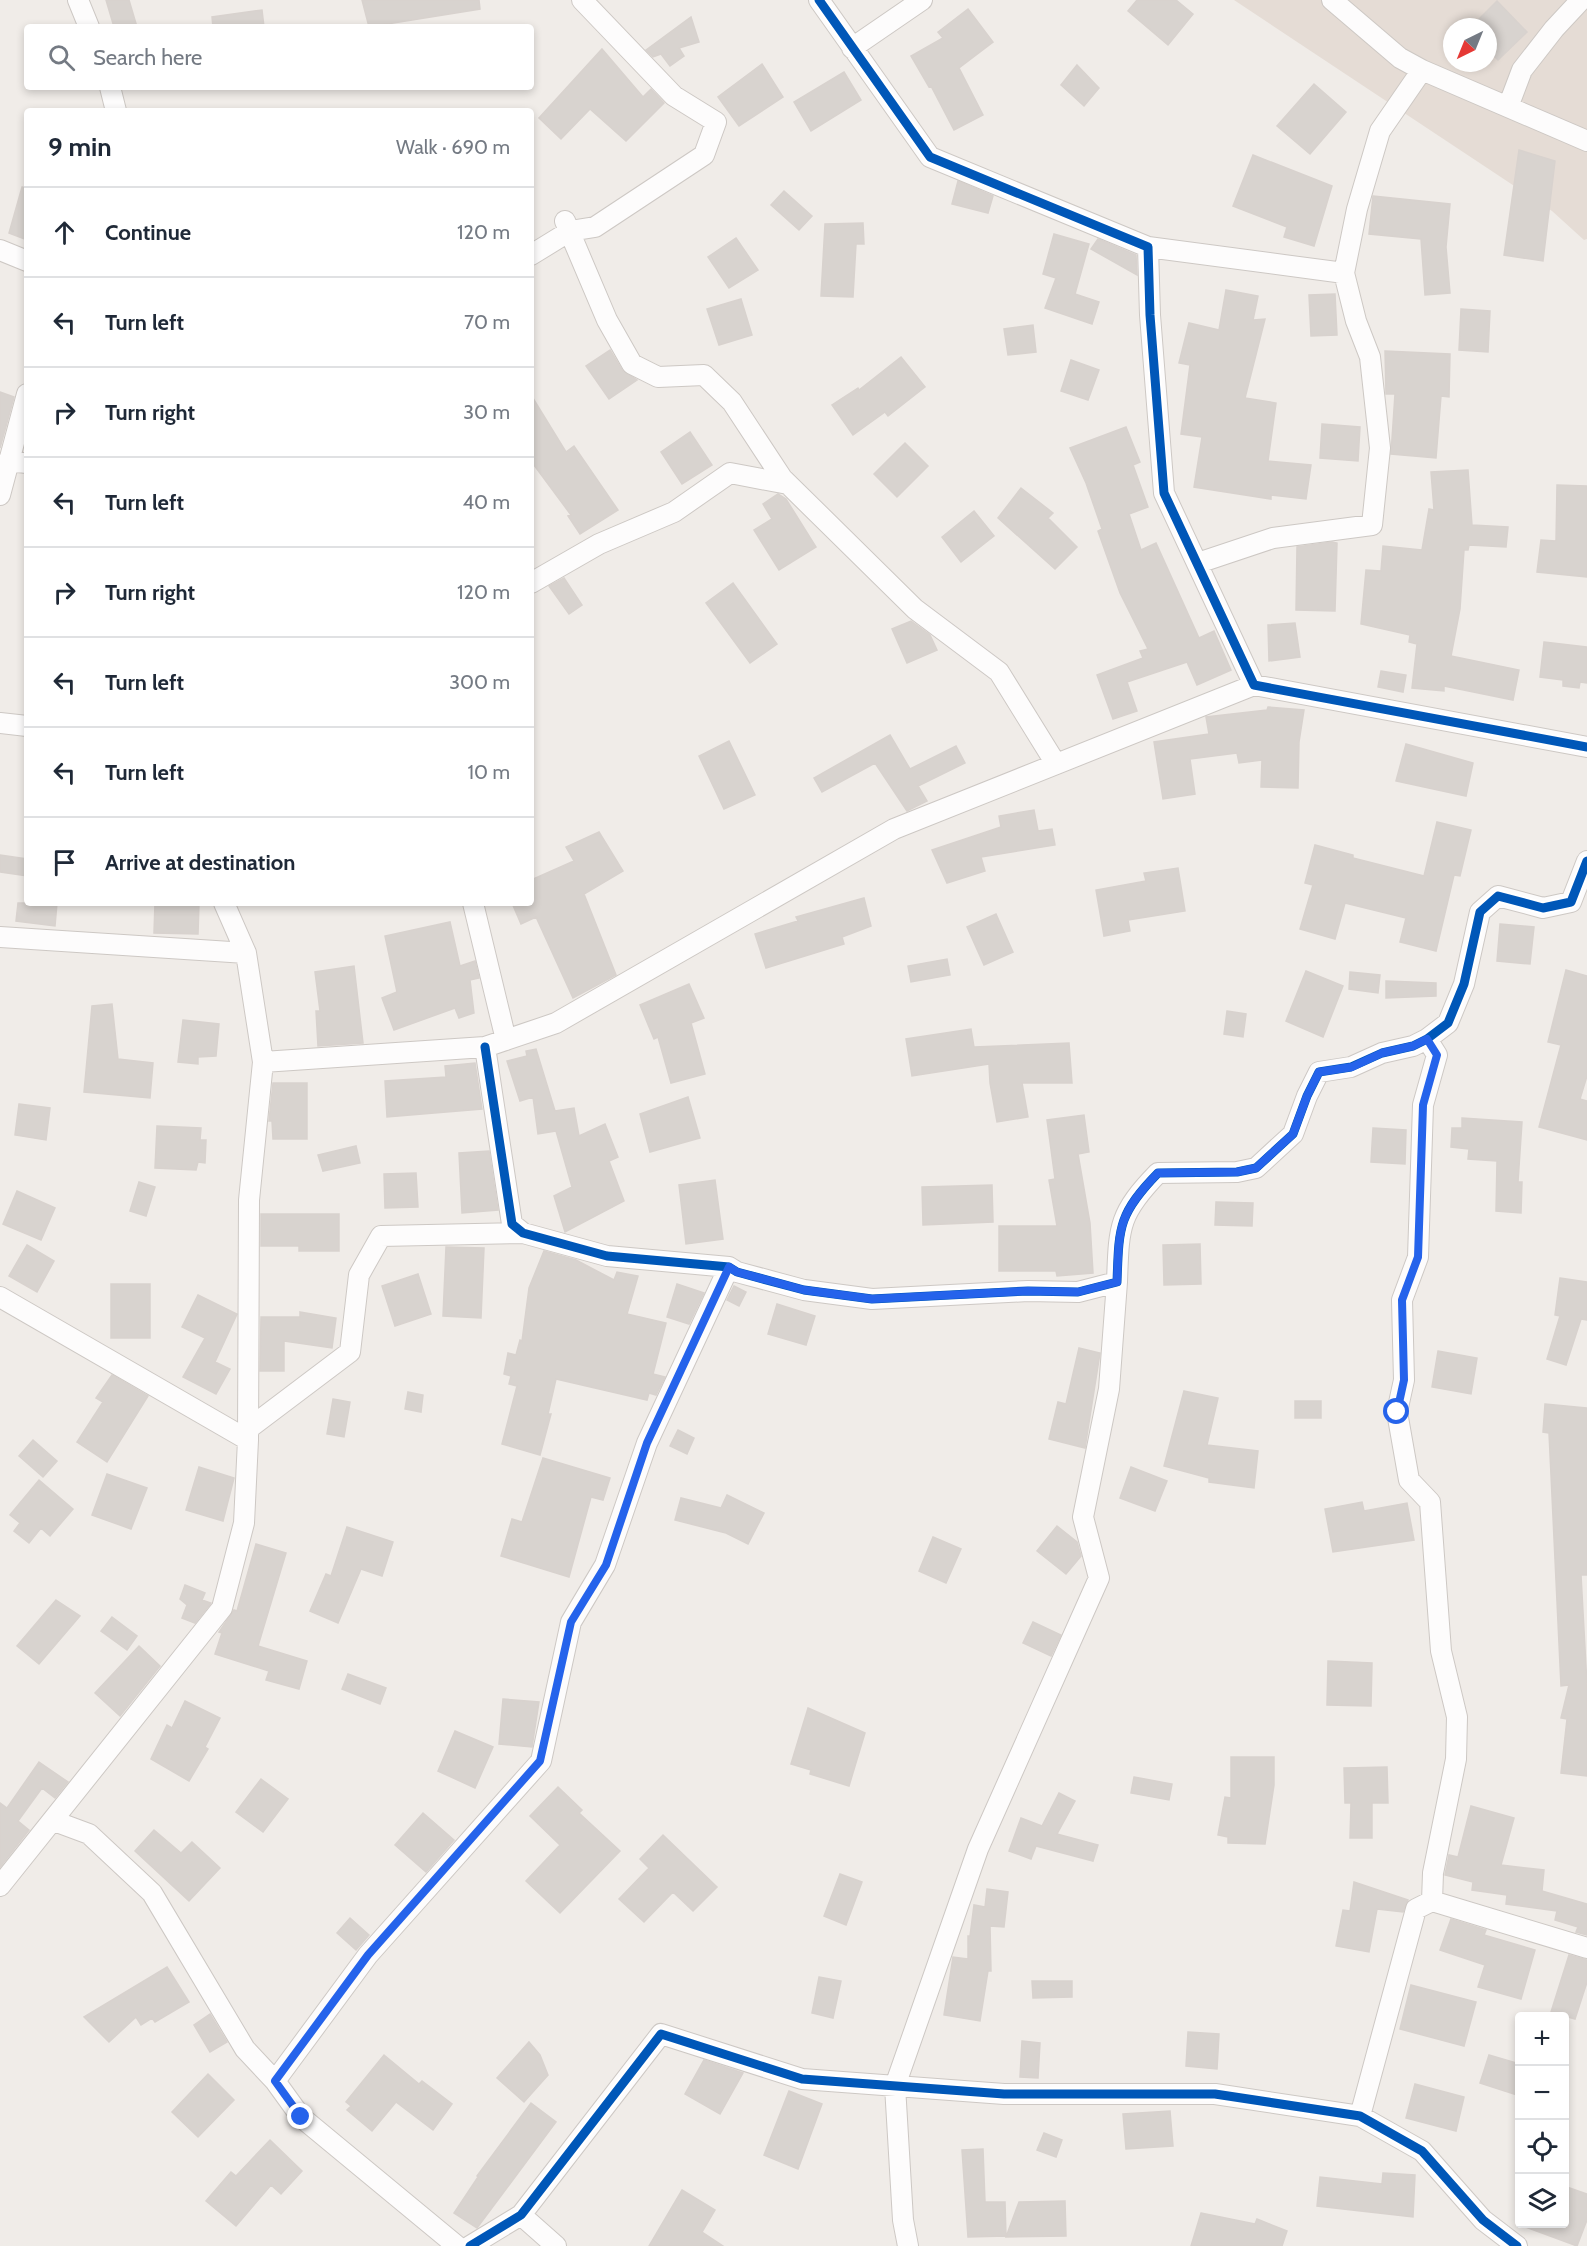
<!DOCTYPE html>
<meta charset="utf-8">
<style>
:root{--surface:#fff;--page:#f6f6f7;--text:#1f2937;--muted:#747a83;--line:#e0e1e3}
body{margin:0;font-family:Cabin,sans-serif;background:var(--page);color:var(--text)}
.controls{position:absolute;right:18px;bottom:18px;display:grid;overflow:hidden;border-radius:6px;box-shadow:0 3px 9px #0003}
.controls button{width:54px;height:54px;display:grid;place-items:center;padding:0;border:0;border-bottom:2px solid var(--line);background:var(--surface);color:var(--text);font:30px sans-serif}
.compass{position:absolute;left:1443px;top:18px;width:54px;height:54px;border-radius:50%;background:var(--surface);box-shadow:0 3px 9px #0003;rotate:223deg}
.stop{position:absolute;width:18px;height:18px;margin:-14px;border:4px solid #2563eb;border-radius:50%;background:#fff}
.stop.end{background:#2563eb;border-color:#fff;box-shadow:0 2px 6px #0008}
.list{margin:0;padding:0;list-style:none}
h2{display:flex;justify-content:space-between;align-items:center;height:78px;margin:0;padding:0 24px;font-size:26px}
h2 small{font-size:20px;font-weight:400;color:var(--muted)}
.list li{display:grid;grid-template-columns:39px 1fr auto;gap:18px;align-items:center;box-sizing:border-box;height:90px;padding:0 24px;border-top:2px solid var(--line)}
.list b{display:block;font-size:22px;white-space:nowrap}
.list em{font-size:20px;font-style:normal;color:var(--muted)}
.icon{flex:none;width:33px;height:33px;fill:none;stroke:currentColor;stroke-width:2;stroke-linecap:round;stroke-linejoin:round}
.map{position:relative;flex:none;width:1587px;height:2246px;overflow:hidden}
.search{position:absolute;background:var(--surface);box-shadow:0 3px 9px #0003;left:24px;top:24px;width:510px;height:66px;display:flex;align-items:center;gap:15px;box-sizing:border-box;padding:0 21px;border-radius:6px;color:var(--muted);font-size:22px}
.panel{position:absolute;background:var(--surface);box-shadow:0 3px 9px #0003;left:24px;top:108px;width:510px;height:798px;border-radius:6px}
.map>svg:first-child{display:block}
</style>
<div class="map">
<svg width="1587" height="2246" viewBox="0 0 1587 2246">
<rect width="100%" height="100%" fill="#f0ece8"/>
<path fill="#e5dcd5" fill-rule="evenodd" d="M1234,0h353v239l-3,1 -32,-29zM1452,27h36v36h-36z"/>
<path fill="#d8d3cf" stroke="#d8d2ce" stroke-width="1.5" d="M106,0h23l8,27h-23z
M362,0h117l1,9 -111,18z
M1137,0h39l17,14 -25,31 -40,-34z
M1497,1l30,31 -29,28 -10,-10v-23h-17z
M968,9l25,33 -34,26 24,47 -29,15 -23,-44 -2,1 -18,-31 32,-18 -5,-6z
M262,10l2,17h-51l-1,-10z
M691,17l8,25 -20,6 5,8 -14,10 -9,-12 -8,3 -7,-7z
M602,49l41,48 8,-8 13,14 -38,38 -36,-32 -29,30 -22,-21z
M762,64l21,33 -44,29 -21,-29z
M1077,65l22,23 -15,18 -23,-21z
M844,72l17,28 -50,31 -17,-29z
M1314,84l32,28 -36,42 -33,-28z
M1519,150l36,11 -12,100 -39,-6z
M1253,155l79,31 -18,60 -30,-9 3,-10 -54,-21z
M958,181l35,15 -5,17 -36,-9z
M22,187l5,1v52l-18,-7z
M784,191l28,25 -13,14 -28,-25z
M1373,196l77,8 -4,43 4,46 -25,2 -4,-56 -52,-5z
M863,223l1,21h-8l-3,53 -32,-1 4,-72z
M1054,234l35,10 -14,50 24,8 -7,22 -47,-16 11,-30 -13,-4z
M736,238l22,32 -29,18 -21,-31z
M1098,239l38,16 1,20 -46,-26z
M1226,290l32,6 -5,24 12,-1 -20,79 31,5 -8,58 43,4 -5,34 -35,-4v4l-77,-12 8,-50 -21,-3 9,-69 -11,-2 10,-40 30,7z
M1335,294l2,41 -26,1 -2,-41z
M741,299l11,36 -33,10 -12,-36z
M1461,309l29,2 -2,41 -29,-2z
M1033,325l3,27 -28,3 -4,-26z
M610,350l12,20 15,10 -28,19 -23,-33z
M1385,351l65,3 -1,43 -8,-1 -5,62 -45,-4 4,-60h-9z
M901,357l24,30 -37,29 -3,-4 -32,23 -21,-30 26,-17 1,2z
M1071,360l28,10 -11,30 -27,-9z
M0,392l14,5 -14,51z
M531,395l35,57 8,-6 44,64 -38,24 -12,-18 3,-1 -40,-54z
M1322,424l38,3 -2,34 -38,-3z
M1126,427l14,35 -7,3 15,42 -19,7 12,36 15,-7 43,95 15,-7 17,39 -34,15 -10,-23 -60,20 10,29 -24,8 -16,-44 46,-17 -3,-7 8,-2 -28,-56 -22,-62 4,-2 -16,-46 -16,-35z
M690,432l22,33 -30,19 -21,-32z
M905,443l23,23 -31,31 -23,-23z
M1468,470l4,55 36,2 -2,20 -37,-2 -1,5h-4l-4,59 -9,47 68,14 -6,30 -69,-14v5l-32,-3 5,-44 -8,-2 1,-7 -49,-11 5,-54 15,1 2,-25 39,4 7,-41 5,1 -3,-38z
M1557,485l30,1v91l-50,-5 4,-32 15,1z
M1021,488l32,25 -5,5 29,29 -22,22 -57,-51z
M778,494l8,5 30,48 -37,23 -25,-40 18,-11 -9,-15z
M974,511l20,25 -33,26 -19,-25z
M1332,542l5,1 -2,68 -39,-1 1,-63z
M564,578l18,27 -13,9 -20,-28z
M733,583l44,61 -27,19 -44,-60z
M911,621l19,14 7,15 -30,13 -15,-34z
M1295,623l5,34 -31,4 -1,-36z
M1544,642l43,5v36l-7,-1 -1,6 -16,-2v-6l-23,-3z
M1381,671l25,4 -3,17 -25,-5z
M1268,707l36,3 -5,32 -1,46 -37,-1 1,-27 -23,3 -2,-10 -47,6 5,35 -32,5 -9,-57 55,-8 -3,-17 61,-7z
M890,735l20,34 46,-23 9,17 -47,23 9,15 -20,10 -32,-48 -53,29 -8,-14z
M729,741l26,54 -31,14 -25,-53z
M1406,744l67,19 -7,33 -70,-15z
M1034,810l4,21 14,-2 3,16 -74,12 4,14 -38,12 -15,-33 69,-23 -2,-11z
M1437,822l34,8 -11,46 -6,-1 -18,76 -36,-9 6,-24 -61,-15 -10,36 -35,-10 13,-44 -8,-2 10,-38 38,10v3l71,18z
M599,832l24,39 -39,23 32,81 -43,23 -37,-81 -15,7 -9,-21h19v-23l43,-19 -8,-14z
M0,855l27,4v17l-27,-4z
M1178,868l7,43 -57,9 2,11 -26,5 -8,-46 50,-9 -2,-8z
M864,898l7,28 -29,11 2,7 -78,24 -11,-34 43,-13 -2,-4z
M18,903h39l-2,23 -39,-5z
M155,903h44l-1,31 -44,-1z
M996,914l17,38 -29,13 -17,-38z
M450,922l10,44 15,-5 4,17 -9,2 4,33 -15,5 -4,-10 -61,22 -12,-32 15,-6 -12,-56z
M1500,924l34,3 -4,37 -33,-3z
M947,959l3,16 -39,7 -3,-16z
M354,966l9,77 -45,3 -2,-35h4l-5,-39z
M1566,970l21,6v100l-7,23 7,2v39l-48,-13 22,-82 -13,-3z
M1306,971l37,15 -20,51 -37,-16z
M1350,972l30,3 -2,18 -29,-4z
M1386,981l50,2v13l-50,2z
M689,984l15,34 -13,5 14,51 -34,9 -13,-46 -4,2 -14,-34z
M112,1004l6,55 35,4 -3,35 -66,-6 8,-86z
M1227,1011l19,3 -3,23 -19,-3z
M183,1020l36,4 -3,32 -18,1v7l-20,-2z
M971,1029l3,18 95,-4 3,40h-50l6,34 -31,5 -7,-39 -1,-19 -77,12 -6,-37z
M536,1049l19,62 19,-3 5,28 26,-12 13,33 -9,4 15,40 -59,31 -11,-36 18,-9 -16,-56 -18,3 -5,-37 -13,4 -13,-40 20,-5 -1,-5z
M475,1063l7,46 -95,8 -2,-36 61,-4 -1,-11z
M273,1083h34v56h-34l-1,-18h-3z
M688,1097l12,41 -50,14 -10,-38z
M19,1104l31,4 -4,32 -31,-5z
M1084,1115l5,37 -11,2 12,69 3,50 -36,3 -1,-5h-57v-45h58l-8,-46 6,-1 -8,-59z
M1462,1118l60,4 -4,60h4l-1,31 -25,-2 1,-50 -29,-2 1,-10 -18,-2 1,-19h10z
M157,1126l44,2 -1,12h6l-1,23 -7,-1 -2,8 -41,-2z
M1373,1128l33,2 -1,34 -34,-2z
M356,1146l4,17 -37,8 -5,-16z
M489,1151l9,59 -36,3 -3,-60z
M416,1173l2,34 -33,1 -1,-34z
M715,1180l8,59 -37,5 -7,-59z
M139,1182l16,5 -9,29 -16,-5z
M992,1185l1,37 -70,3 -1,-38z
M17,1191l38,17 -14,32 -38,-16z
M1216,1202l37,1 -1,23 -37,-1z
M261,1214h78v37h-40v-5h-38z
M1200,1244l1,40 -37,1 -1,-40z
M27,1245l27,16 -17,31 -28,-16z
M446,1247l38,1 -3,70 -38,-2z
M544,1251l32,9 38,20 3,-8 21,4 -11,38 39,9 -13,51 12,3 -9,18 -7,-2 -2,7 -91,-21 -8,35h3l-11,41 -38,-11 15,-58 -8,-2 2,-8 -7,-2 4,-21 8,2 4,-15 2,1 7,-53z
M418,1274l13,40 -36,12 -13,-40z
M1560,1278l27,4v38l-6,-1 -15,46 -19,-6 13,-43 -5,-1z
M111,1284h39v54h-39z
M677,1284l27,9 -15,31 -22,-7z
M734,1286l12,6 -7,14 -12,-6z
M198,1295l39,19 -22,48 15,7 -14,25 -33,-17 22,-39 -23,-11z
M777,1304l38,12 -9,29 -38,-11z
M300,1312l36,6 -4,30 -48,-7v30h-24l1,-54h39z
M1079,1348l21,5 -15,95 -36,-9 9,-37 8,2z
M1438,1351l39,7 -6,36 -39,-7z
M112,1375l36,21 -41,66 -30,-20 26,-40 -7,-4z
M1184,1391l34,7 -11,47 51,6 -4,37 -45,-6v-4l-45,-12z
M408,1392l15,3 -2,17 -16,-3z
M333,1399l17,3 -6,35 -17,-3z
M1295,1401h26v17h-26z
M1545,1404l42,4v167h-6l6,110v91l-26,-3 6,-54 -6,-1 8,-33 -8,1 -12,-253 -6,-1z
M678,1430l16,8 -7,16 -17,-8z
M33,1440l24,21 -14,16 -24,-21z
M543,1458l67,20 -7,22 -12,-3 -22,80 -68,-21 11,-37 10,3z
M199,1467l35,11 -11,43 -37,-11z
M1131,1467l36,14 -12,30 -35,-13z
M107,1474l40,14 -16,41 -39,-14z
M39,1480l34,29 -23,27 -9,-8 -12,15 -15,-12 6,-8 -10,-8z
M727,1495l37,18 -16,31 -22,-11 -51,-13 6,-22 40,10z
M1362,1502l2,9 43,-8 7,37 -81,12 -8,-43z
M1057,1526l20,16 4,14 -15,18 -29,-23z
M347,1527l46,15 -11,34 -21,-7 -23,54 -28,-12 16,-37 5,2z
M933,1537l28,12 -15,34 -27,-12z
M256,1544l30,9 -28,93 49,15 -8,28 -33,-9 3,-9 -54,-17 7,-21 -3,-1 15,-22 3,1z
M185,1585l20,8 -3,7 9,3 -16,20 -13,-5 5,-13 -7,-6z
M56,1600l24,16 -41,48 -22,-18z
M112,1617l25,19 -10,14 -26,-19z
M1033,1622l28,13 -10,21 -28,-13z
M139,1646l21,20 -40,50 -25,-23z
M1328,1661l44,2 -1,43 -44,-1z
M348,1674l38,14 -6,16 -38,-15z
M503,1699l36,3 -7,45 -33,-3z
M185,1701l35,17 -15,29 3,2 -19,32 -38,-22 16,-34 5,3z
M808,1708l57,25 -16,53 -39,-12 1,-4 -20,-6z
M455,1731l38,16 -18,41 -37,-17z
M1231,1757h43v28l-9,59 -37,-1v-6l-10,-2 7,-38 6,1z
M39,1762l29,20 -13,16 -13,-10 -24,33 11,9 -29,37v-64l7,5z
M1387,1767l1,36h-16v35h-22l1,-35h-6l-1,-35z
M1134,1777l38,7 -3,16 -38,-7z
M261,1779l27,20 -25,33 -27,-20z
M558,1787l24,23 -3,3 41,38 -60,62 -34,-32 34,-36 -30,-29z
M1059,1793l16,8 -18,33 41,11 -5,16 -57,-15 -5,13 -22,-8 12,-33 21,8z
M1471,1806l43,12 -13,47 43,5 -2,21 45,13v31l-11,-3 2,-5 -23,-7 2,-9 -51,-7 1,-9 -35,-5 1,-8 -28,-7 4,-20 9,2z
M423,1813l31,27 -28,32 -31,-27z
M154,1830l27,23 11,-11 28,26 -31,33 -54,-50z
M663,1835l54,52 -24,24 -20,-19 -29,30 -25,-23 30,-31 -9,-9z
M840,1874l22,8 -16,43 -22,-9z
M1354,1882l54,18 -5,12 -26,-3 -8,43 -33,-6 7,-36 7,1z
M987,1889l21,3 -4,35 -14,-1 1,45h-3l-8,50 -36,-6 9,-58 15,2v-23h2l4,-31 11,2z
M350,1918l19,17 -13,15 -19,-17z
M1451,1919l35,11 -2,5 51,15 -14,49 -43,-12 7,-22 -45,-15z
M1569,1955l18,5v22l-12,37 -24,-7z
M167,1967l22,35 -34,20 -3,-4 -11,7 -5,-8 -27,25 -25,-25z
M819,1977l22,4 -8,37 -21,-5z
M1032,1981h40v16l-39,1z
M1411,1985l65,17 -12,44 -64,-17z
M210,2014l17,28 -17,10 -16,-27z
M1188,2032l31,2 -2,35 -31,-3z
M1022,2041l18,2 -2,35 -18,-1z
M529,2042l11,13 8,20 -24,27 -27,-24z
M384,2055l35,29 3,-3 30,23 -19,26 -37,-28 -24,29 -25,-21 4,-4 -5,-4z
M1489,2055l31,9v32l-40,-13z
M704,2060l39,13 -23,41 -35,-20z
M208,2074l26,26 -36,37 -26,-25z
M1415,2084l49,13 -8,34 -50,-13z
M789,2091l33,13 -24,65 -34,-14z
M531,2103l25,19 -79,106 -23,-15 24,-36 -1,-1z
M1170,2111l3,35 -47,3 -3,-35z
M1044,2133l18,7 -6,17 -19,-7z
M270,2140l32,31 -21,23 -10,-9 -35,41 -30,-25 25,-29 5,4z
M983,2149l2,53h20l1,34 -38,1 -6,-87z
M1383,2173l32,2 -2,42 -96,-11 3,-29 62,7z
M1564,2186l23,8v26l-10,26 -60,-22 47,-1z
M682,2190l33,20 -13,22 21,14h-74z
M1065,2201l1,35 -60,1 13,-35z
M1201,2213l54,11 2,-5 30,12 -5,15h-91z"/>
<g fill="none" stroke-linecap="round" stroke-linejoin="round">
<g stroke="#cdc8c4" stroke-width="22">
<path id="minor" d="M78,0l11,27
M819,0l111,157 218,90 2,68 14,178 90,192 333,62
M1332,0l68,58 22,12 165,71
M852,48l70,-48
M110,87l6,24
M1508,107l14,-37 32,-41 27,-29
M565,221l42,99 25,44 26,13 46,-2 28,27 50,76 133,131 84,63 57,92
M1148,247l196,26
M0,250l27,11
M531,255l39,-24 25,-4 109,-72 12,-33 -42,-26 -92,-96
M8,461l19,2
M0,495l27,-101
M1198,563l75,-25 99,-13 8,-77 -10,-91 -14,-36 -12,-48 13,-64 23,-78 42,-61
M531,583l68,-39 75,-32 56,-39 58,11
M0,723l27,3
M473,903l33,137
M0,937l246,16
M1427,1039l10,16 -14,50 -5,152 -16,43 2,80 -7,32 12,68 21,22 11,149 16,66 -1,42 -23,114 -1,28
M485,1047l27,177 11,9 84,23 122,11 8,5 67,18 68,9 156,-8 50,1 39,-10c2,-55 1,-68 41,-109l79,-1 19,-4 37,-34 14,-38 12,-24 32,-5 31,-14 31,-7 14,-7 21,-16 16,-39 16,-72 18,-16 45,12 28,-6 16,-41
M263,1062l222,-15 71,-24 338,-194 360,-144
M0,1297l248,143
M248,1429l102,-77 9,-77 22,-39 142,-3
M54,1821l35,13 63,59 93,156 30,32 26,36 156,129
M0,1886l222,-278 22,-85 4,-83 1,-240 14,-138 -17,-109 -22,-50
M275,2081l93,-126 173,-194 30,-139 34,-57 42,-122 82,-176
M1360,2116l56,-207 16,-8 155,47
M521,2215l35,31
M470,2246l51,-31 140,-181 141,45 202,15h211l145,22 62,35 61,69 34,26
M908,2246l-5,-26 -8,-134 83,-237 121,-271 -16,-61 26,-128 8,-107"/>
</g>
<use href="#minor" stroke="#fdfcfc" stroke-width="20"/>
<g stroke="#fff" stroke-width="13">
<path id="cycleway" d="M819,0l111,157 218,90 2,68 14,178 90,192 333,62
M485,1047l27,177 11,9 84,23 122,11 8,5 67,18 68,9 156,-8 50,1 39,-10c2,-55 1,-68 41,-109l79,-1 19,-4 37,-34 14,-38 12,-24 32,-5 31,-14 31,-7 14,-7 21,-16 16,-39 16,-72 18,-16 45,12 28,-6 16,-41
M470,2246l51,-31 140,-181 141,45 202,15h211l145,22 62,35 61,69 34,26"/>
</g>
<use href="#cycleway" stroke="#0057b8" stroke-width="9"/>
</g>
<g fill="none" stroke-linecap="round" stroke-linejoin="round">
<path stroke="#2563eb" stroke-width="8" d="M301,2117l-26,-36 93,-126 172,-194 31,-139 35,-57 41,-122 82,-176 8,5 67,18 68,9 156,-8 50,1 39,-10c2,-55 1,-68 41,-109l79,-1 19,-4 37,-34 14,-38 12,-24 33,-5 30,-14 31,-7 14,-7 10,16 -14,50 -5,152 -16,43 2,80 -7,32"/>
</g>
</svg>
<div class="controls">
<button>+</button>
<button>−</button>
<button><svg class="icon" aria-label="locate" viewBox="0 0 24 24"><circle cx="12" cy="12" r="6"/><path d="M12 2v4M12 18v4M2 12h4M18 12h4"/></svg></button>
<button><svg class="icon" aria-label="layers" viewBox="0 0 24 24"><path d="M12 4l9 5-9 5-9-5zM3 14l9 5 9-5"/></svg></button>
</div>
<svg class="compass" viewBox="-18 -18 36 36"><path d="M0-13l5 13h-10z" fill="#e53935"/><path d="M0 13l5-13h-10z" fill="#747a83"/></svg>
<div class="stop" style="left:1397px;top:1412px"></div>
<div class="stop end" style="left:301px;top:2117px"></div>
<div class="search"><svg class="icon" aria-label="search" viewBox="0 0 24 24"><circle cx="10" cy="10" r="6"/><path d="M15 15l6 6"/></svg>Search here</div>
<section class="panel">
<h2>9 min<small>Walk · 690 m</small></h2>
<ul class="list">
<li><svg class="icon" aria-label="ahead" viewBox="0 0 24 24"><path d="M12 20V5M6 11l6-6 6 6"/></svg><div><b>Continue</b></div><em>120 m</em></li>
<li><svg class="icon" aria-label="left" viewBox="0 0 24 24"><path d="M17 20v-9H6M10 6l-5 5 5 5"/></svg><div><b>Turn left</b></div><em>70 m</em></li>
<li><svg class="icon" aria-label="right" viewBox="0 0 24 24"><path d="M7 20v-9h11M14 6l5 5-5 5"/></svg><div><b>Turn right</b></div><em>30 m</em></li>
<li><svg class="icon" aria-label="left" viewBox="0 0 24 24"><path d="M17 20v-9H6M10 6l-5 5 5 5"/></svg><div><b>Turn left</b></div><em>40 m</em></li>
<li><svg class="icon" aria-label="right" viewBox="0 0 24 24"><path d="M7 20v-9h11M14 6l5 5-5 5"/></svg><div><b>Turn right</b></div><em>120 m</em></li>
<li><svg class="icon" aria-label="left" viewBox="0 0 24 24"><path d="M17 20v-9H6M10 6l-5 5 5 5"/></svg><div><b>Turn left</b></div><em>300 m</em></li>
<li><svg class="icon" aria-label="left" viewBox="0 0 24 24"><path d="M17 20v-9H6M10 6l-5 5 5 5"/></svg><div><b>Turn left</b></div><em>10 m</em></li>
<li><svg class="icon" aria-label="arrive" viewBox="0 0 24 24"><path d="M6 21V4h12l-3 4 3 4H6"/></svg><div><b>Arrive at destination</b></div></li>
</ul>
</section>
</div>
